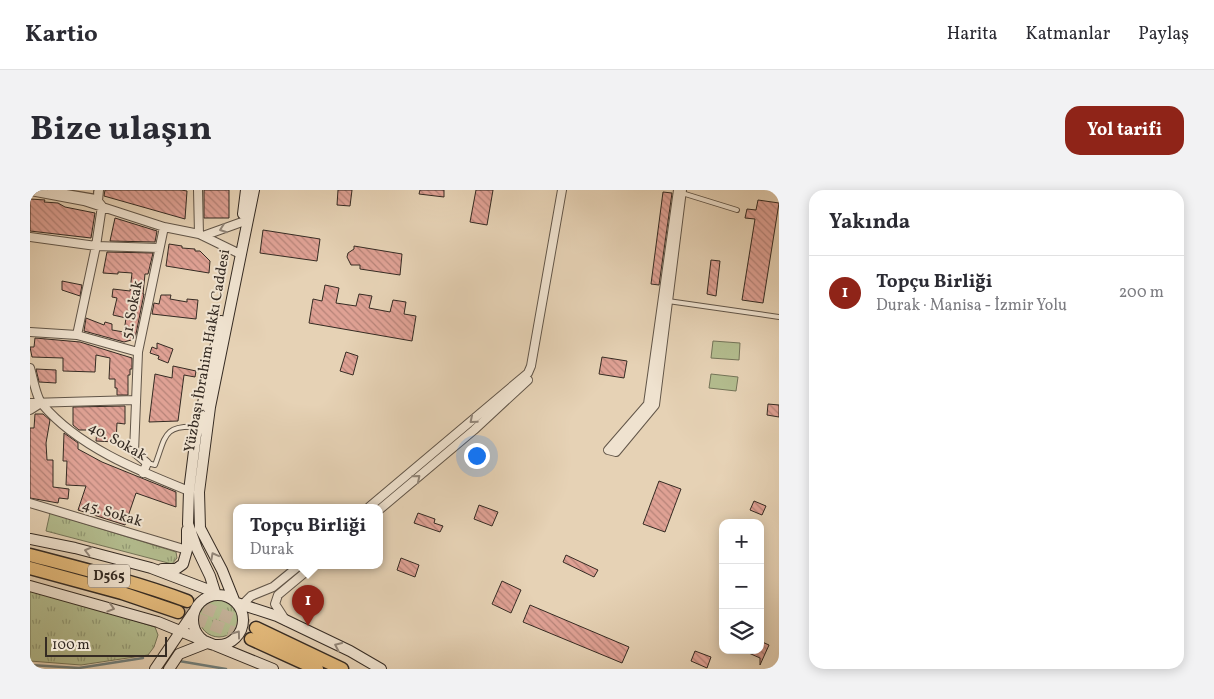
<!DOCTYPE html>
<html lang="tr">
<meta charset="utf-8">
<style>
:root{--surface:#fff;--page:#f2f2f3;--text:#2b2b33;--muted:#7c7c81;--line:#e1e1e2;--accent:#8f2418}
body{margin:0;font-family:Vollkorn,serif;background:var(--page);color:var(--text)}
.controls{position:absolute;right:15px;bottom:15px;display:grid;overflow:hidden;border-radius:10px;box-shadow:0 2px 12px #0003}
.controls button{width:45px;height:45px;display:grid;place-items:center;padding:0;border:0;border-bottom:1px solid var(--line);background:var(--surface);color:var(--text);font:25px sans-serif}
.scale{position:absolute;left:15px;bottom:12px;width:122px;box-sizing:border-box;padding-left:5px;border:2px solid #352b23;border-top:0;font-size:14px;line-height:18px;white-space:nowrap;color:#352b23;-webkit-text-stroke:4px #efe2cf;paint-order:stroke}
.you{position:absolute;left:446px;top:265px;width:18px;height:18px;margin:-12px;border:4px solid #fff;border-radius:50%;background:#1a73e8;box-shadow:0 0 0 8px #1a73e833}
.badge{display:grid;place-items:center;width:32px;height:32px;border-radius:50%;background:var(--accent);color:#fff;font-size:16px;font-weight:700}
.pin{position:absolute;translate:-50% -41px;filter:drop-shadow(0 1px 2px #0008)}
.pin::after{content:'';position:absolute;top:26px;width:18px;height:15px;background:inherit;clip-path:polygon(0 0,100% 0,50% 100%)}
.popup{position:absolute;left:203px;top:314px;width:150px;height:65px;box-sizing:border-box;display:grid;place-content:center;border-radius:10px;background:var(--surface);filter:drop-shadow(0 1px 4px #0005);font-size:16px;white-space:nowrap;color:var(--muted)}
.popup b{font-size:19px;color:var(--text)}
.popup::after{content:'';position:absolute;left:50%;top:100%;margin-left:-10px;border:10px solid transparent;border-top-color:var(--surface)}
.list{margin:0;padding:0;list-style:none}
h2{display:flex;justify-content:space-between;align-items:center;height:65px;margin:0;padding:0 20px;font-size:21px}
h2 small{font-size:16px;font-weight:400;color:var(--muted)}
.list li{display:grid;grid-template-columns:32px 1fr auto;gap:15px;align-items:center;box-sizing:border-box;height:75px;padding:0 20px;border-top:1px solid var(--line)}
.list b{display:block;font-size:19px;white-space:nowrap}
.list p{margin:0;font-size:16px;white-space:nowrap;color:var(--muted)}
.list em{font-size:16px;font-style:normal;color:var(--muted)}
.icon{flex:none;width:28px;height:28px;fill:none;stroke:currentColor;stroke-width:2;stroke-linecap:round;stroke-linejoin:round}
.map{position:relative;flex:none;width:749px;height:479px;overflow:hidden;border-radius:15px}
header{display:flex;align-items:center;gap:30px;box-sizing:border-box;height:70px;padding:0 25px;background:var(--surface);border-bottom:1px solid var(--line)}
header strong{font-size:24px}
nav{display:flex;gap:28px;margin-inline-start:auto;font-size:18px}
.intro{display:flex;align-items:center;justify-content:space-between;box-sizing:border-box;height:120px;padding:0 30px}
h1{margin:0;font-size:35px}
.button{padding:12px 22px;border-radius:15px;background:var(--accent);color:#fff;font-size:18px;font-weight:700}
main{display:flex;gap:30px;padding:0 30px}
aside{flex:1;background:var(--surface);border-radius:15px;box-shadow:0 2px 12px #0003}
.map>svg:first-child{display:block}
</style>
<header>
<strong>Kartio</strong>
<nav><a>Harita</a><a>Katmanlar</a><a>Paylaş</a></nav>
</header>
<div class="intro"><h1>Bize ulaşın</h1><a class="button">Yol tarifi</a></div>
<main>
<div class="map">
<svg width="749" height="479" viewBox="0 0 749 479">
<defs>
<pattern id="grass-tufts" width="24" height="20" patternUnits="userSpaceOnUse" patternTransform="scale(1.25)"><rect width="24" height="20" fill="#b3bc8e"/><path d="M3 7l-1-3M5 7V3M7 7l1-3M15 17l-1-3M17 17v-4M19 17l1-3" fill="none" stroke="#929974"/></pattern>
<pattern id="building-back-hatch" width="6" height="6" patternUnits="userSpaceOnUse" patternTransform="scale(1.25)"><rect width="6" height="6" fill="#dfa194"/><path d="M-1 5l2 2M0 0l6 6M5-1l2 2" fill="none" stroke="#b68378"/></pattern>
</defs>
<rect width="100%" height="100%" fill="#e6d2b5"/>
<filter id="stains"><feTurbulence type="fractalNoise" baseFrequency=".004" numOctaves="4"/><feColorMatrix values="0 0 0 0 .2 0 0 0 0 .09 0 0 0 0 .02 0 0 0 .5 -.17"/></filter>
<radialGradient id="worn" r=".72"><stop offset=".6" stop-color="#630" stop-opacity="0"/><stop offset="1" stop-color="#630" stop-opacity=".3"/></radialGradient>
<path fill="url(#grass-tufts)" stroke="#747458" d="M20,323l126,39 1,6 -5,6 -126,-33z
M0,399l125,38 3,8 -4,12 -6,8 -67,10 -51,-4z
M169 427a20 20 0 1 1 40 0a20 20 0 1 1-40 0Z"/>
<path fill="#b3bc8e" stroke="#747458" d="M683,151l27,2 -1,17 -28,-2z
M681,184l27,3 -2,14 -27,-3z"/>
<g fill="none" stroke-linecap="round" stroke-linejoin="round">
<path stroke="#707e7b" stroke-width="2.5" d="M149,471l47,8
M0,475l49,3 64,-10"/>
</g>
<path fill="url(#building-back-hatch)" stroke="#352b23" d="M75,0h76l6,1 -2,28 -81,-23z
M174,0h25v28h-25z
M308,0h14l-2,16 -13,-1z
M390,0h24v7l-25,-3z
M446,0h17l-6,35 -17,-3z
M633,2l9,1 -13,92 -8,-1z
M0,9l15,1 -1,2 14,1 7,4 30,6 -4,25 -61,-7z
M728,10l21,3 -16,100 -21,-3 13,-81 -10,-1 2,-9 9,1z
M85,28l42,13 -2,11 -45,-1z
M233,40l57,9 -3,22 -57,-8z
M139,54l13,2v2l13,1v2h5l10,10 -1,12 -43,-7z
M324,56l48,8 -2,21 -40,-6v-4h-9l-4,-8 1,-4 6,-4z
M77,62l46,1 -5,21h-3l-2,20h1l-9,45 -11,3 -40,-11 2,-13 18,7 1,-3 7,2v6l12,2 2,-14 -13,-3 4,-17 -5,-1 1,-8 17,2 2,-18 -14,-1v2l-15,-1z
M681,70l9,1 -4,35 -9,-2z
M32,91l20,4 -2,11 -18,-6z
M295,95l14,3 -3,15 20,3 3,-12 13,2 -3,12 21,4 3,-12 13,2 -2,12 12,2 -4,25 -103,-18 4,-24 9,2z
M131,105h10l-1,4 17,3v-3l11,1 -2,19 -44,-5 2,-11 5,1z
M5,148l45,4 52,16v11h-2v6h-2v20h-11v-7h-2v-9h-6l1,-21 -14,-3 -1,17 -32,-1v-13l-31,-1 -2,-10h4z
M127,153l16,6 -5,14 -10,-4 1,-3 -9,-3 2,-6 5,2z
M316,162l12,4 -5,19 -13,-4z
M572,167l25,4 -3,17 -25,-4z
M143,176l23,5 -1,6 -11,-2 -6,46 -29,1 6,-48 17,4z
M6,179l20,1v13l-17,-1z
M738,214l11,1v12l-12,-2z
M95,216v18l-8,-1 -1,19 -20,-1 1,-11h-18l-6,-5v-18z
M5,224h8l7,6 -4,23 1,17h6v27l16,2 -1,10 -9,-1 -1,5 -28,-5v-70h4z
M34,243l14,10v6l24,13 74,30v15l-40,-14 -11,32 -47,-15 8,-24 -20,-1 1,-24h-4z
M629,291l22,8 -16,43 -22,-8z
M724,311l12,5 -4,9 -12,-5z
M449,315l19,7 -6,14 -18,-7z
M388,323l17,6 -1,4 9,3 -3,6 -26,-9z
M536,365l32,15 -4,7 -31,-15z
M371,368l18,7 -4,12 -18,-7z
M472,391l19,9 -10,23 -19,-9z
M500,415l99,42 -7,16 -99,-41z
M730,451l9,4 -9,20v-7l-18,-8h18z
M665,461l16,6 -4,11 -16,-7z"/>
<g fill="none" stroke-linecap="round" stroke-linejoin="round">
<path stroke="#c3b198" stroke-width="12" stroke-dasharray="12 6" stroke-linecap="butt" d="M157,411l69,27
M148,422l73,27"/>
<g stroke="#615548" stroke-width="6">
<path id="service" d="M652,3l55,17
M638,111l111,16
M117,273l8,2c11,-29 8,-40 42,-38"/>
</g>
<g stroke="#615548" stroke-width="8">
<path id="pedestrian" d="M20,0l47,8v-6"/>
</g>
<g stroke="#615548" stroke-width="10">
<path id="minor" d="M168,0l1,44
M648,0l-30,214 -40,46 8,2 39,-47 27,-215
M0,1l54,10 80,26 35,7 37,18
M173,46l39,-14
M0,47l66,9 63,2
M0,142l47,3 61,17
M47,145l19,-89 6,-40 -4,-5 1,-11
M0,178c3,10 6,29 12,36 36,43 97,67 147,87
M0,213l105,-3
M0,220l11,-7
M113,283l4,-10 -13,-11 4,-100 26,-125
M0,313l157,47
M339,317l159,-134 3,-7 31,-176
M349,320l95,-80 54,-50
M213,414l8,-8 22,-9 27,-22
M256,431l-11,-17 3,-9 36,-30"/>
</g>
<g stroke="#352b23" stroke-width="12">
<path id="secondary" d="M213,24l3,-24
M0,349l45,9 76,20 58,22 7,5
M132,379h14l7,-5 4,-14v-20
M0,396l128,36 115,47
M163 430a25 25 0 1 1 50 0a25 25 0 1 1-50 0Z
M186,405l-6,-19 -13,-27 -9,-25 1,-33 7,-56 25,-114
M204,410l-12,-30 -22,-42 -1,-36 11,-85 44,-217
M207,413l40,13 73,35 31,18
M125,479l38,-56
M139,479l10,-15 28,-11"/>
</g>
<g stroke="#352b23" stroke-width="15">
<path id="trunk" d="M0,365c53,14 106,27 157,46
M0,378l92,25 56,19
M226,438l86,41
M221,449l66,30"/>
</g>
<use href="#service" stroke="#efe2cf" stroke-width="4"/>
<use href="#pedestrian" stroke="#efe2cf" stroke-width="5.5"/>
<use href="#minor" stroke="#efe2cf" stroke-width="8"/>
<use href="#secondary" stroke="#efe2cf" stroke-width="10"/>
<use href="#trunk" stroke="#e3b97a" stroke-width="12"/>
</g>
<defs><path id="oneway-chevron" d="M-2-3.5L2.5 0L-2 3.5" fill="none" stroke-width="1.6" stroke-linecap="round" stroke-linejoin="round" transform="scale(1.25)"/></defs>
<g stroke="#928679">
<use href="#oneway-chevron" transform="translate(193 39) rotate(160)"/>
<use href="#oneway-chevron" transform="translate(443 230) rotate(140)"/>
<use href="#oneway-chevron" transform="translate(387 288) rotate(-40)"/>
<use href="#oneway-chevron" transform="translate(58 361) rotate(-166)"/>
<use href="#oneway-chevron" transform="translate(184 366) rotate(-118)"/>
<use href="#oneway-chevron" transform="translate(81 418) rotate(17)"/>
<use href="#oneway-chevron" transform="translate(207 444) rotate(-54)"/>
<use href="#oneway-chevron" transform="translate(308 456) rotate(-155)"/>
</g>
<g text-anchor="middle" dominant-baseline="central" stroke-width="4" stroke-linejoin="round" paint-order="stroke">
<rect fill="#efe2cf" stroke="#6d6257" stroke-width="1" x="58" y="374.5" width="42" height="23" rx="4"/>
<g font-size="14" font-weight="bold" fill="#352b23">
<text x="79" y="386">D565</text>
</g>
<g font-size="15" fill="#352b23" stroke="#efe2cf">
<text transform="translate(103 120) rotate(-79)">51. Sokak</text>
<text transform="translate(178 161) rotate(-80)">Yüzbaşı İbrahim Hakkı Caddesi</text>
<text transform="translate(87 252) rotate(29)">40. Sokak</text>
<text transform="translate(82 324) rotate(17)">45. Sokak</text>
</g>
</g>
<rect width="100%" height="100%" filter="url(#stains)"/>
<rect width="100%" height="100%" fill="url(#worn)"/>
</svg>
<div class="controls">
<button>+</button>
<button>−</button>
<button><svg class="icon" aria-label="layers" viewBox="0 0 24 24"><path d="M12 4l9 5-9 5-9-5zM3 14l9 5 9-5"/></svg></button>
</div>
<div class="scale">100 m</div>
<div class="you"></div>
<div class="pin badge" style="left:278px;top:436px">1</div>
<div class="popup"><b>Topçu Birliği</b>Durak</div>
</div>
<aside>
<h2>Yakında<small></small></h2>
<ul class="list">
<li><span class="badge">1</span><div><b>Topçu Birliği</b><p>Durak · Manisa - İzmir Yolu</p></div><em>200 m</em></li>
</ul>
</aside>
</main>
